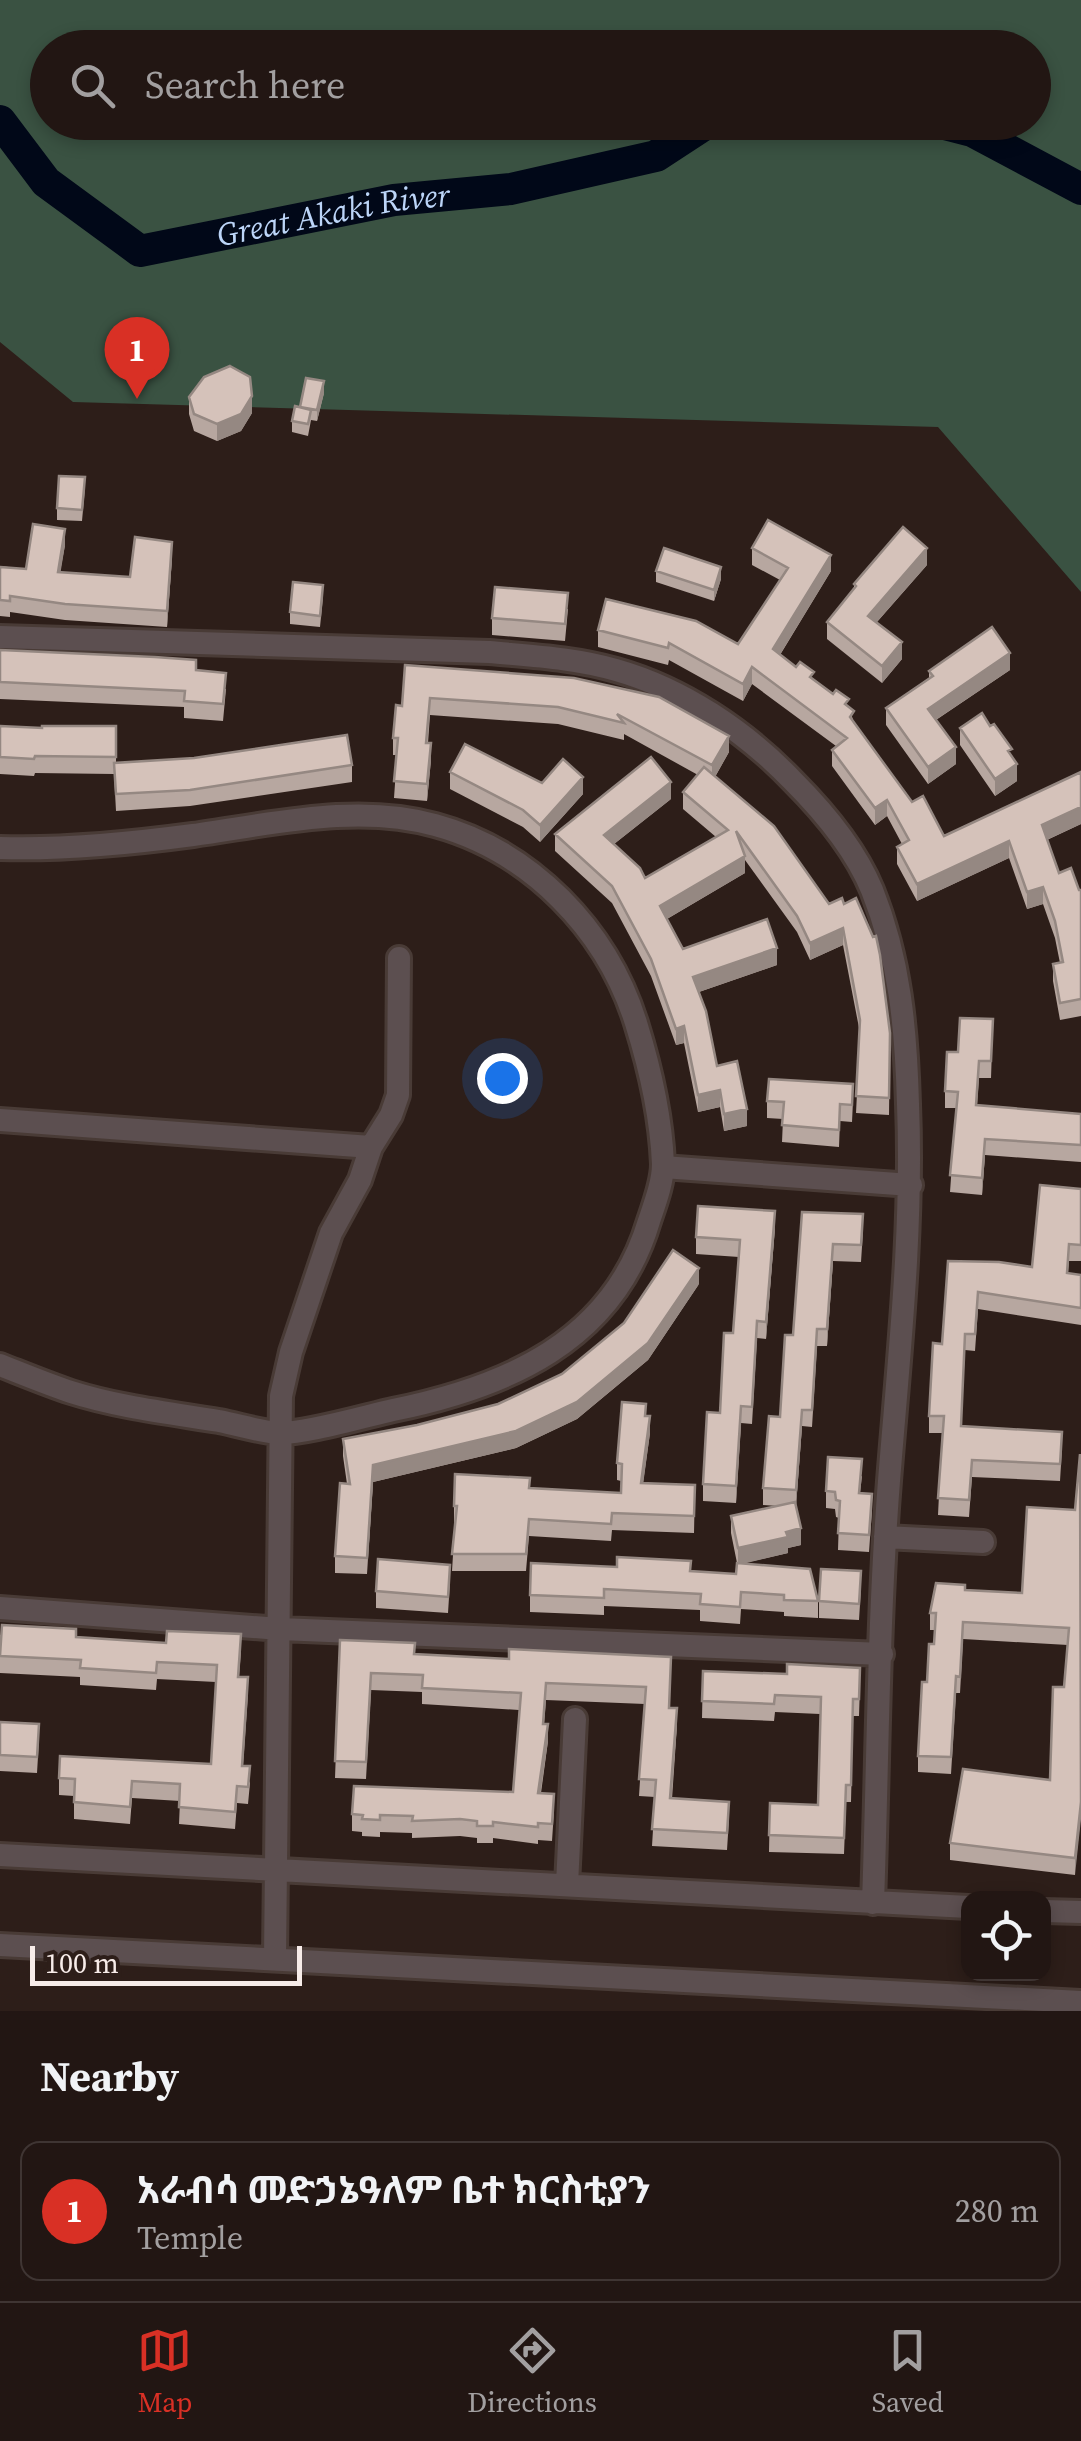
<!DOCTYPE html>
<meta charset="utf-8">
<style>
:root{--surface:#221613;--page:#2e2321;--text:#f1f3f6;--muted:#a29fa0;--line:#3f3533;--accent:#d93025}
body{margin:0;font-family:"Source Serif 4","Noto Sans Ethiopic",serif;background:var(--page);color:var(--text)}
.controls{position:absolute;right:30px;bottom:30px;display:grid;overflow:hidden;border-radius:20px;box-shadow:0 5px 15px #0003}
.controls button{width:90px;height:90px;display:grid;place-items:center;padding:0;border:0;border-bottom:2px solid var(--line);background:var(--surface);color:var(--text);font:50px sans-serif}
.scale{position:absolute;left:30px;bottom:25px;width:272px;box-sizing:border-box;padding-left:10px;border:5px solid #f7ece9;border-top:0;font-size:28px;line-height:35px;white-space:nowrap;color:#f7ece9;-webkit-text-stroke:8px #2d1e19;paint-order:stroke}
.you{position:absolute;left:502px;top:1078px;width:35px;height:35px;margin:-25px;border:8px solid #fff;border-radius:50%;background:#1a73e8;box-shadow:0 0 0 15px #1a73e833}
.badge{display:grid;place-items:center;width:65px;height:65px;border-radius:50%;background:var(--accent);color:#fff;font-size:32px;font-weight:700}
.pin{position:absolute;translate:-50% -82px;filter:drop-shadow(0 2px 5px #0008)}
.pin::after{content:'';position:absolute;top:52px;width:35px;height:30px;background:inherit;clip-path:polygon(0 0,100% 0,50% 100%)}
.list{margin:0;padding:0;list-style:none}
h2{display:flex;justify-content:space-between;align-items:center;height:130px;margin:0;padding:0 40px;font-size:42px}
h2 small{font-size:32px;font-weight:400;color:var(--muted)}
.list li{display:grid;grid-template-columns:65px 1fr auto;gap:30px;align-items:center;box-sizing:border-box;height:140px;margin:0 20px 20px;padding:0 20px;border:2px solid var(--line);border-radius:20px}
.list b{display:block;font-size:38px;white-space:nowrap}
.list p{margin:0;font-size:32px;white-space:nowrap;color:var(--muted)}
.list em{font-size:32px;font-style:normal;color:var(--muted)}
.icon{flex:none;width:55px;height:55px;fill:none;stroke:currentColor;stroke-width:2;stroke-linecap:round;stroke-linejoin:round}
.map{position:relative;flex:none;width:1081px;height:2011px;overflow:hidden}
.search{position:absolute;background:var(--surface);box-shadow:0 5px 15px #0003;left:30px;right:30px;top:30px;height:110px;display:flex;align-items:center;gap:25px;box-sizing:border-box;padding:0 35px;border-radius:55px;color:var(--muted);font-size:38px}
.sheet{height:290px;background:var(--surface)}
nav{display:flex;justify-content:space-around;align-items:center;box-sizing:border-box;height:140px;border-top:2px solid var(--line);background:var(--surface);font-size:28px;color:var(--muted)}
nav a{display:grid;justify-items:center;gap:5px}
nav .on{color:var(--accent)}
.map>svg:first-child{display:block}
</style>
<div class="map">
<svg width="1081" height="2011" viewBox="0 0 1081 2011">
<rect width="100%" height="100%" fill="#2d1e19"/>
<path fill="#3a5242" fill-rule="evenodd" d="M0,0h1081v592l-143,-165 -865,-25 -73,-60zM48,48h986v74h-986z"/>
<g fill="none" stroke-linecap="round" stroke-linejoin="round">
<g stroke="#010818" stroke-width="32">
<path id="s1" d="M0,121l46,61 94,69 254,-51 117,-11 145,-33 52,-34"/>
<path d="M937,122l35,9 109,58"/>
</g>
<g stroke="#493b36" stroke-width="28">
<path id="minor" d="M0,637l489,15c43,4 86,6 127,18 67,19 129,61 177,111 31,31 62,68 79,109 28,70 34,140 36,214 5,126 -9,251 -19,377 -11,140 -11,281 -16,422
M0,848c61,2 133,-5 193,-13 79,-11 165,-32 242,-10 96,26 172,105 201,198 14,45 25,93 27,141 0,18 -8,39 -14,57 -36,121 -143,166 -256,189 -27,6 -92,25 -116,23 -19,-2 -38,-8 -58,-12 -49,-8 -101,-14 -148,-29 -24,-8 -48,-18 -71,-27
M0,1120l371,27
M663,1167l248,18
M885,1537l98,5
M0,1608l280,21 602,25
M0,1855l968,52
M567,1885l8,-166
M1044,1911l37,1
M0,1945l1081,57
M275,1959l6,-563 10,-44 40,-119 29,-53 11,-33 20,-32 7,-20 1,-137"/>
</g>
<use href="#minor" stroke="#5c4f50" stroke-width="22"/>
</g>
<path fill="#b7a7a0" d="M324,393l-7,28 -6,-1 -3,16 -16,-4v-11l8,-14z
M189,397l63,16 -11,18 -24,10 -23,-10 -5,-17z
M85,488l-3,33 -25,-1v-12z
M65,545l-5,27 70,5 42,-19 -5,69 -102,-7 -55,-8v5l-10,-1v-50l26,3z
M752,548l79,23 -51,84 69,52 5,16 58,79 32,34 137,-64v52l-34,16 12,33 20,17h2v126l-21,4 -7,-39v-17l7,-1 -5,-25 -12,-34 -16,5 -18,-51 -92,43 -20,-37v-17l5,-3 -15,-28 -12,9 -43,-59v-16l4,-4 -84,-62 -9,17 -74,-41 -1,5 -70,-18v-17l140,14 42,-64 -28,-15z
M927,565l-50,57 25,37 -20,24 -55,-44v-17l27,-33v-5z
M656,571l65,8 -7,22 -58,-19z
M323,597l-3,30 -30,-3v-12z
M568,609l-3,32 -73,-6v-17z
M0,650l226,39 -3,32 -39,-3v-11l-184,-8z
M405,665l169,13 155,74 -14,25 114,127 13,-6 48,135 -1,82 -33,-2 4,-80 -17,-88 -33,15 -13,-28 -52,-72v13l-78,46 16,30 94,16 -78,27 18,74 30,60 -23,5 -4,-24 -22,5 -14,-69 -8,2 -25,-69 -39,-73 -57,-52v-17l116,-35 -57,45 31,34 71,-41 -33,-28v-17l15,-17 -74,-41v6l-66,-16 -128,-9 -2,28 3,17 -4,41 -33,-3 3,-43h-4v-17l9,-32z
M1010,670l-74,50 20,44 -28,20 -42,-59v-17l43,-30v-7z
M0,726l42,2 74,-2v37l236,2v17l-162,24 -74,5 -2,-37 -79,-1 -1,3 -34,-2z
M960,728l52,28 5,25 -22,15 -35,-51z
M450,772l92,11 41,11 -43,48 -17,-15 -73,-38z
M993,1019l-2,59h-12l-2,27 104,9v48l-96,-7 -3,40 -32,-3 6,-84h-11v-17l13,-39z
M767,1101h86l-1,21 -12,-1 -1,26 -57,-5 1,-23 -16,-1z
M1081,1189v72h-12l-1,12 13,2v50l-103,-16 -3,42 -10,-1 -4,76 101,22 -2,33 -88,-4 -3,40 -31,-2 4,-82h-13v-17l13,-72 6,-83 84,6z
M802,1212l61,19 -2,31 -28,-1 -6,85h-10l-5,81 -10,-1 -6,80 5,39 -13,3v5l-44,10 74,38v17l-34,-2v-4l-43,-3 -1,15 -40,-3v-11l-96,-4v9l-74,-3v-17l161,-24 45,3 1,-11 -6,-30v-17l47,-10 -15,-1v-17l17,-71 13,-82z
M775,1228l-9,111 -9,-1 -5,86 -11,-1 -5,80 -33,-2v-17l17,-71 13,-80 6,-76 -43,-3v-17z
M699,1284l-51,76 -71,59 -61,29 -143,34 -6,92 -32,-1v-17l12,-72 -4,-28v-17l74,-14 81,-21 64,-30z
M646,1416l4,17 -7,50 52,2 -1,48 -82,-3 -1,11 -82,-5 -3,35h-74l3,-48h-1v-17l76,-18 91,5v-12l-4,-1v-17z
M862,1476l-2,17 12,17 -3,42 -31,-2 1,-32 -3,-1 -1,-8 -9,-1v-17z
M1075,1510v365l-125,-15v-17l100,-63 14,-93 4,-42 -105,-6 -3,54h-4l-5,81 -33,-2v-16l16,-112 1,-14h-5v-17l35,-23 57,3z
M450,1582l-2,31 -72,-5v-17z
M861,1588l-2,32 -40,-2v-17z
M0,1635l76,2 165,14 -2,26 9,17 -5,72 7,17 -2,21 -11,-1 -2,26 -56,-5 1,-23 -48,-3 -2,26 -56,-5v-23l-15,-1v-17l152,-14 5,-82 -59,-3 -1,11 -76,-5v-8l-80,-4z
M340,1640l75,14 256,20 -2,34 8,17 -5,74 57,20 -2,31 -75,-4 3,-49 -16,-1 6,-92 -99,-4 -2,24 4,17 -7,52 13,18 -2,30 -14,-1v4l-45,-6v5h-16v-5l-17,-2 -48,2v-5l-32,-1v5l-18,-1v-4l-10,-1v-17l161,-22 6,-82 -97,-6v-12l-51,-2 -5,89 -31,-1z
M703,1671l157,14 -1,31h-6l-2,86h-5l-2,52 -75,-2 1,-49 48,2 2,-91 -45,-2 -1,9 -72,-3z
M0,1722l39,18 -2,33 -37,-2z"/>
<path fill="#958882" d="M324,381v12l-7,28v-11z
M252,396v17l-11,18 -24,10v-17z
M65,529v16l-7,43v-16z
M172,542v16l-5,69v-16z
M927,548v17l-59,67v-16z
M831,555v16l-58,95v-17z
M721,567v12l-7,22v-11z
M902,642v17l-20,24v-17z
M1010,653v17l-82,55v-16z
M752,667v17l-9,17v-17z
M729,736v16l-17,30v-17z
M431,743v17l-4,41v-17z
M956,747v17l-28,20v-17z
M1017,764v17l-22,15v-17z
M583,777v17l-43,48v-17z
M671,782v17l-67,53v-17z
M887,800v16l-12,9v-17z
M1081,807v17l-39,18v-17z
M1009,841v17l-92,43v-17z
M745,856v17l-85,50v-17z
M1043,887v17l-16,5v-17z
M843,928v17l-33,15v-17z
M777,948v17l-84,29v-17z
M684,1026v17l-8,2v-16z
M720,1090v17l-22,5v-17z
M747,1109v17l-23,5v-17z
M985,1139v16l-3,40v-17z
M775,1211v17l-9,111v-17z
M833,1244v17l-6,85v-17z
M699,1268v16l-51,76 -71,59 -61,29 -143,34 -6,92 6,-109 143,-34z
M741,1406v17l-5,80v-17z
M802,1410v16l-6,81v-17z
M650,1416v17l-9,67v-17z
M801,1528v17l-13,3v5l-50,12v-17z
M677,1708v17l-7,90v-17z
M548,1724v17l-10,69v-17z
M1081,1802v17l-6,56v-17z"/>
<path fill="#d5c2ba" stroke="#958882" stroke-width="2.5" d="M230,366l20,11 2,19 -11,18 -24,10 -23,-10 -5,-17 15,-20z
M306,378l18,3 -7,29 -17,-3z
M295,406l16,4 -3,14 -16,-3z
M59,476l26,1 -3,33 -25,-2z
M768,520l63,35 -58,94 23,18 4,-5 14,10 -4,5 23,17 3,-4 13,9 -4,5 9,7 -4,6 62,85 11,-6 21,40 137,-64v35l-39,18 17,48 12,-5 8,22h2v109l-21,4 -7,-39 10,-2 -8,-41 -12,-34 -16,5 -18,-51 -92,43 -20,-37 12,-7 -22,-40 -12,8 -43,-58 15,-12 -95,-71 -9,17 -74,-41 -1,5 -70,-18 8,-31 90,22 42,23 50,-76 -36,-20z
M33,524l32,5 -7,43 72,5 5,-40 37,5 -5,69 -102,-7 -55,-8v5l-10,-1v-33l26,2z
M903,527l24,21 -59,68 34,26 -20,24 -55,-44 29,-36 -2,-2z
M664,548l57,19 -7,23 -58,-19z
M293,582l30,3 -3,31 -30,-4z
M495,587l73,6 -3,31 -73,-6z
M992,627l18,26 -82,56 28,38 -28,20 -42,-59 47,-32 -4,-5z
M0,650l155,7 41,3v10l30,3 -3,31 -39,-3 1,-10 -185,-9z
M405,665l169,13 85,19 70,39 -17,29 -95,-51 7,9 -66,-16 -128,-9 -4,45h5l-4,41 -33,-3 4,-43h-5l3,-33 6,1z
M982,713l8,13 4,-2 18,25 -4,2 9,13 -22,15 -35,-51z
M0,726l42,2v-2h74v31l-81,-1 -1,3 -34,-2z
M347,735l5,30 -162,25 -74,4 -2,-31 80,-5z
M465,744l77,39 21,-24 20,18 -43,48 -17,-15 -73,-38z
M651,757l20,25 -67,53 36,33 5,10 83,-48 -45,-38 21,-25 70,59 55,78 13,-6 2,6 12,-6 17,39 3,-1 4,19 10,78 -1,65 -33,-2 4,-76 -17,-92 -33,15 -13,-27 -61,-85 9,25 -85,50 23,43 84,-30 10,29 -84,29 13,34 11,55 20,-5 10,48 -23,5 -4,-24 -22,5 -14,-69 -8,3 -25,-70 -39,-73 -57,-52z
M960,1018l33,1 -2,42h-12l-3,44 105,9v31l-96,-6 -3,39 -32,-3 8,-83 -13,-1 2,-39h11z
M769,1079l84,5 -1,21 -12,-1 -1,26 -57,-5 2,-23 -17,-1z
M1040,1185l41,4v56l-12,-1 -2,29 14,2v33l-103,-16 -3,42h-10l-4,92 101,6 -2,32 -88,-4 -3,40 -31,-2 6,-82h-15l4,-73 9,1 6,-83 51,1 33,5z
M698,1206l77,5 -9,111 -9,-1 -5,86 -11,-1 -5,80 -33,-2 4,-72 13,1 4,-80h9l7,-93 -44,-3z
M802,1212l61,2 -2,31 -28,-1 -6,85h-10l-5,81h-10l-6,80 -33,-2 6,-72 11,1 5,-82h8z
M673,1250l26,18 -51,75 -71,59 -61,29 -143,34 -6,93 -32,-2 5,-73 10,1 -7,-45 74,-14 81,-21 64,-30 62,-51z
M622,1402l24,2 -1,12h5l-9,67 54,2 -1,31 -82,-3 -1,11 -82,-5 -3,35h-74l5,-48h-3l1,-32 75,4 -1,10 92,5 1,-29 -5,-1z
M1080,1454l1,348 -6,56 -125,-15 13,-74 87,11 3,-93h11l5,-59 -106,-6 -3,55 -4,-1 -5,81 -33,-1 4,-74h5l2,-38h5l2,-31h-6l6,-30 29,2v5l57,3 5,-86 48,3z
M828,1457l34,2 -3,34 13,1 -3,41 -31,-2 2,-32 -4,-1 -1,-8 -9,-1z
M795,1502l6,26 -15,4 2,5 -50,11 -7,-32z
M617,1557l74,4 -1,10 46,3 1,-11 73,6 8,32 -34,-1v-5l-43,-3 -1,15 -40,-3 1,-10 -97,-5v9l-74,-3 1,-32 86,4z
M378,1559l72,6 -2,32 -72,-6z
M821,1569l40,2 -2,33 -40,-3z
M2,1625l74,4v8l90,6 1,-12 74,3 -3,43h10l-6,89h8l-2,21 -11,-1 -2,26 -56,-5 1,-23 -48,-3 -2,26 -56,-5 1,-23 -16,-1 1,-22 151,8 6,-99 -60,-3 -1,11 -76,-5 1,-8 -81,-4z
M340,1640l75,3 -1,11 95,5v-10l162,8 -2,51h8l-7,90 59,4 -2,31 -75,-4 4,-49 -17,-1 7,-92 -100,-4 -3,41h5l-10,69 16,1 -2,30 -14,-1v4l-45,-5v4h-16v-5l-17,-2 -48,2 1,-5 -33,-1v5l-18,-1 1,-4 -11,-1 2,-28 159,6 8,-99 -99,-5 1,-13 -52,-2 -5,89 -31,-1z
M787,1664l73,4 -1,31h-6l-2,86h-5l-2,53 -75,-3 1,-32 48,2 3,-108 -46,-2 -1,9 -72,-3 1,-30 84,3z
M0,1722l39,2 -2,33 -37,-2z"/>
<g text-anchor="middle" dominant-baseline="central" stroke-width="10" stroke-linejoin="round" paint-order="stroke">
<g font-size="32" font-style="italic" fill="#bcd5f8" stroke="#2d1e19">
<text stroke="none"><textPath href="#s1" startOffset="390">Great Akaki River</textPath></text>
</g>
</g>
</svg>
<div class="controls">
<button><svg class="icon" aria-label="locate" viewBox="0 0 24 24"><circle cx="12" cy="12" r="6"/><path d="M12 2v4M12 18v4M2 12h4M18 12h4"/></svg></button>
</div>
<div class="scale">100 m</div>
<div class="you"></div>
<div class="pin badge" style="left:137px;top:399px">1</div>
<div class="search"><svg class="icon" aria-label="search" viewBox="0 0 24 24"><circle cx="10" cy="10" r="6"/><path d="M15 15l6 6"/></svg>Search here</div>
</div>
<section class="sheet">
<h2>Nearby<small></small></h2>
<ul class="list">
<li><span class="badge">1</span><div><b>አራብሳ መድኃኔዓለም ቤተ ክርስቲያን</b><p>Temple</p></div><em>280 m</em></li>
</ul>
</section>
<nav>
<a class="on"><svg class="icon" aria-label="map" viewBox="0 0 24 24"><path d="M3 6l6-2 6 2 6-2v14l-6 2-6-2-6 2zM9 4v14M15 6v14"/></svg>Map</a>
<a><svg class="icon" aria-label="directions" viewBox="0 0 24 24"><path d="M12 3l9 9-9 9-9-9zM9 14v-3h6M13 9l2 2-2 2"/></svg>Directions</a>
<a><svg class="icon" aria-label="saved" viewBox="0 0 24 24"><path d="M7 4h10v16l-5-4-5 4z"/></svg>Saved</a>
</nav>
